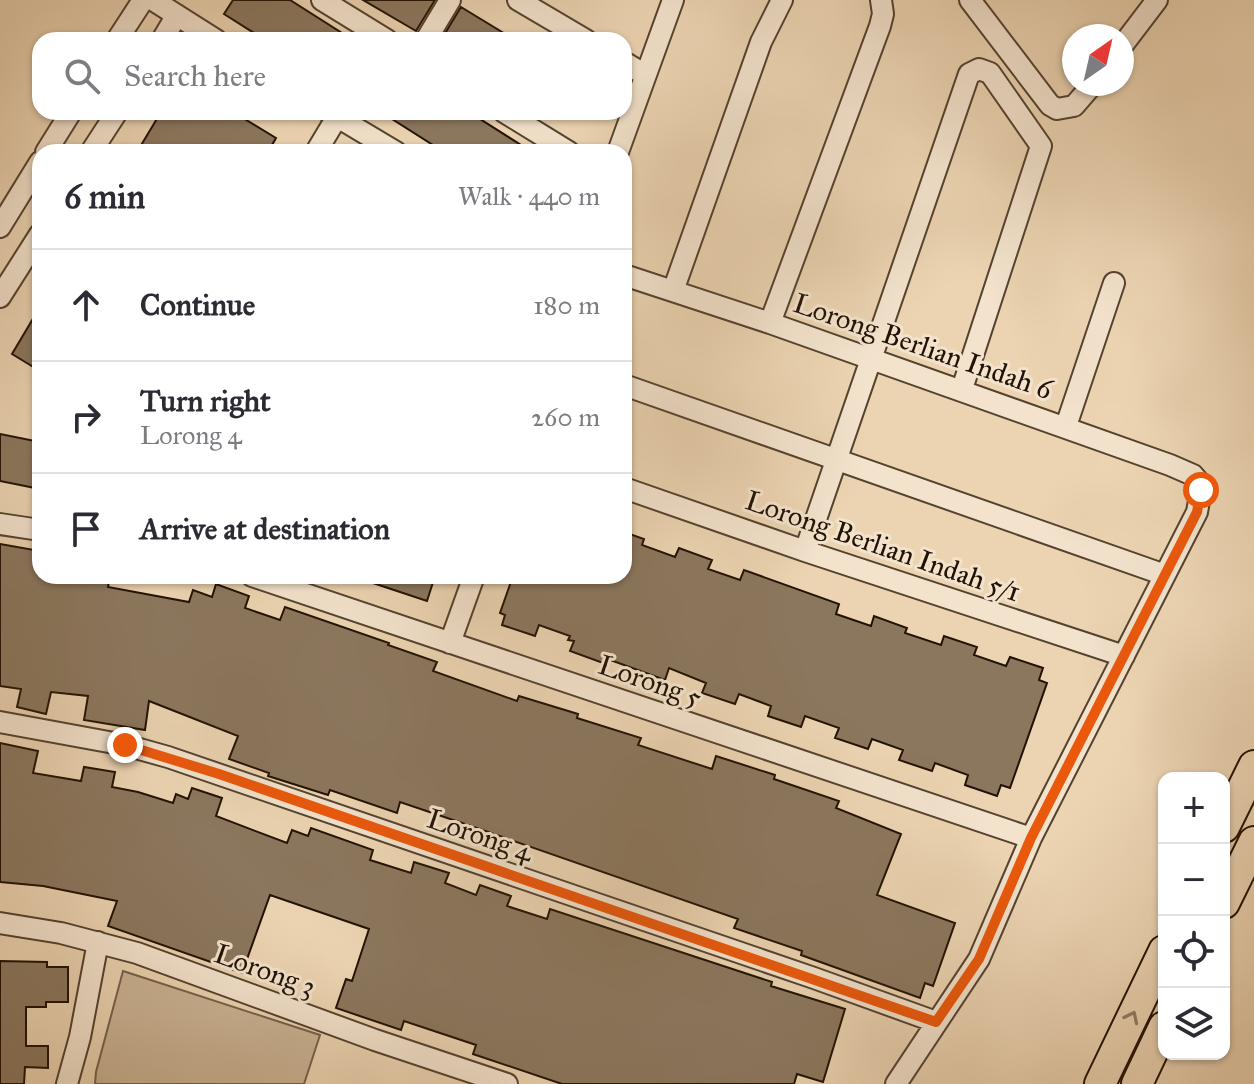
<!DOCTYPE html>
<meta charset="utf-8">
<style>
:root{--surface:#fff;--page:#f7f7f7;--text:#2b2b33;--muted:#7c7c81;--line:#e1e1e2}
body{margin:0;font-family:"IM FELL Great Primer",serif;background:var(--page);color:var(--text)}
.controls{position:absolute;right:24px;bottom:24px;display:grid;overflow:hidden;border-radius:16px;box-shadow:0 2px 6px #0004}
.controls button{width:72px;height:72px;display:grid;place-items:center;padding:0;border:0;border-bottom:2px solid var(--line);background:var(--surface);color:var(--text);font:40px sans-serif}
.compass{position:absolute;left:1062px;top:24px;width:72px;height:72px;border-radius:50%;background:var(--surface);box-shadow:0 2px 6px #0004;rotate:34deg}
.stop{position:absolute;width:24px;height:24px;margin:-18px;border:6px solid #ea580c;border-radius:50%;background:#fff}
.stop.end{background:#ea580c;border-color:#fff;box-shadow:0 2px 8px #0008}
.list{margin:0;padding:0;list-style:none}
h2{display:flex;justify-content:space-between;align-items:center;height:104px;margin:0;padding:0 32px;font-size:34px}
h2 small{font-size:26px;font-weight:400;color:var(--muted)}
.list li{display:grid;grid-template-columns:52px 1fr auto;gap:24px;align-items:center;box-sizing:border-box;height:112px;padding:0 32px;border-top:2px solid var(--line)}
.list b{display:block;font-size:30px;white-space:nowrap}
.list p{margin:0;font-size:26px;white-space:nowrap;color:var(--muted)}
.list em{font-size:26px;font-style:normal;color:var(--muted)}
.icon{flex:none;width:44px;height:44px;fill:none;stroke:currentColor;stroke-width:2;stroke-linecap:round;stroke-linejoin:round}
.map{position:relative;flex:none;width:1254px;height:1084px;overflow:hidden}
.search{position:absolute;background:var(--surface);box-shadow:0 2px 6px #0004;left:32px;top:32px;width:600px;height:88px;display:flex;align-items:center;gap:20px;box-sizing:border-box;padding:0 28px;border-radius:24px;color:var(--muted);font-size:30px}
.panel{position:absolute;background:var(--surface);box-shadow:0 2px 6px #0004;left:32px;top:144px;width:600px;height:440px;border-radius:24px}
.map>svg:first-child{display:block}
</style>
<div class="map">
<svg width="1254" height="1084" viewBox="0 0 1254 1084">
<rect width="100%" height="100%" fill="#ecd4b2"/>
<filter id="stains"><feTurbulence type="fractalNoise" baseFrequency=".0025" numOctaves="4"/><feColorMatrix values="0 0 0 0 .2 0 0 0 0 .09 0 0 0 0 .02 0 0 0 .5 -.17"/></filter>
<radialGradient id="worn" r=".72"><stop offset=".6" stop-color="#630" stop-opacity="0"/><stop offset="1" stop-color="#630" stop-opacity=".3"/></radialGradient>
<path fill="#cab394" stroke="#76624c" stroke-width="2" d="M123,971l197,64 -16,49h-209l1,-12z"/>
<path fill="#8b775e" stroke="#221203" stroke-width="2" d="M233,0h57l63,40h-88l-41,-26z
M363,0h72l-19,31z
M461,7l54,33h-74z
M161,112h72l43,26 -8,14h-131z
M381,112h88l63,40h-88z
M40,307v64l-28,-17z
M0,434l40,8 -5,46 -35,-7z
M624,532l20,7 -2,6 33,12 4,-9 33,12 -4,9 32,11 4,-10 95,34 -3,10 35,12 3,-10 33,12 -2,5 36,12 3,-9 33,11 -3,8 32,11 4,-9 33,11 -4,12 8,3 -37,105 -9,-3 -4,11 -32,-11 3,-10 -33,-12 -3,8 -33,-11 4,-10 -31,-11 -4,10 -33,-11 4,-10 -34,-12 -4,11 -33,-11 3,-10 -32,-12 -4,10 -33,-11 4,-10 -37,-15 -4,12 -60,-22 -2,5 -33,-12 4,-10 -6,-1 2,-4 -31,-11 -4,11 -33,-11 3,-10 -5,-2 13,-37h16l19,7 1,-7h75z
M0,544l40,7v25h70l-2,11 81,15 4,-12 19,7 4,-13 33,12 -4,12 35,12 5,-13 104,36 -1,2 49,17 -4,9 84,30 2,-5 59,18 -1,4 64,20 -3,7 74,24 4,-13 59,19 -1,4 65,22 -3,7 65,26 -24,61 78,28 -22,63 -8,-3 -5,15 -119,-43 1,-4 -68,-23 4,-9 -273,-95 -65,-22 -3,11 -67,-23 -2,5 -60,-19 1,-3 -40,-14 9,-23 -89,-35 -4,29 -61,-10 4,-24 -37,-4 -5,22 -29,-7 4,-18 -21,-3z
M362,576h73l-8,25 -66,-22z
M0,743l38,8 -5,22 48,8 3,-14 31,5 -3,15 26,5 35,11 3,-9 12,5 4,-11 30,10 -6,18 71,27 5,-13 16,6 3,-8 62,22 -3,10 41,13 3,-11 35,11 -4,10 31,12 4,-10 31,11 -4,10 40,13 3,-10 222,73 -1,4 74,23 -22,73 -26,-8 -3,10h-232l-89,-30 3,-9 -72,-24 -3,9 -65,-22 10,-29 6,2 17,-52 -99,-34 -28,78 -134,-47 9,-25 -74,-15 -43,-4z
M0,961l47,1v5h21v35h-22v5h-20v39h22v22l-23,-1 -1,17h-24z"/>
<g fill="none" stroke-linecap="round" stroke-linejoin="round">
<g stroke="#54422f" stroke-width="24">
<path id="minor" d="M153,0l63,40
M322,0l65,40
M518,0l68,40
M970,0l80,105 7,4 17,-3 19,-22
M117,40l26,-40
M162,40l15,-25
M426,40l24,-40
M1122,46l35,-46
M624,62l21,13
M329,112l67,40
M504,112l65,40
M46,152l25,-40
M91,152l26,-40
M316,152l21,-35
M618,152l55,-152
M0,227l40,-65
M624,275l146,48 400,142 23,10 6,7 2,8 -4,22 -166,326 -52,121 -83,125
M673,291l88,-249 21,-42
M0,297l40,-63
M770,323l110,-297 3,-12 -2,-14
M624,385l541,190
M1066,426l48,-143
M624,488l181,63 319,105
M0,524l40,6
M805,551l164,-477 10,-5 11,4 51,73 -79,243
M252,576l779,262
M450,643l24,-67
M0,722l125,23 43,12 646,221 122,44
M0,923l61,10 76,20 238,87 132,44
M67,1084l13,-47 18,-95"/>
</g>
<g stroke="#221203" stroke-width="34">
<path id="highway" d="M1224,827l30,-61
M1224,903l30,-61
M1100,1084l64,-133
M1137,1084l27,-57"/>
</g>
<use href="#minor" stroke="#f3e3cd" stroke-width="20"/>
<use href="#highway" stroke="#ecd4b2" stroke-width="30"/>
</g>
<defs><path id="oneway-chevron" d="M-2-3.5L2.5 0L-2 3.5" fill="none" stroke-width="1.6" stroke-linecap="round" stroke-linejoin="round" transform="scale(2)"/></defs>
<use stroke="#917d63" href="#oneway-chevron" transform="translate(1132 1017) rotate(-64)"/>
<g fill="none" stroke-linecap="round" stroke-linejoin="round">
<path stroke="#ea580c" stroke-width="10" d="M125,745l94,29 717,248 43,-63 52,-121 166,-326 4,-22"/>
</g>
<g text-anchor="middle" dominant-baseline="central" stroke-width="6" stroke-linejoin="round" paint-order="stroke">
<g font-size="28" fill="#221203" stroke="#f3e3cd">
<text transform="translate(923 346) rotate(19)">Lorong Berlian Indah 6</text>
<text transform="translate(883 546) rotate(19)">Lorong Berlian Indah 5/1</text>
<text transform="translate(650 681) rotate(19)">Lorong 5</text>
<text transform="translate(480 835) rotate(19)">Lorong 4</text>
<text transform="translate(265 970) rotate(20)">Lorong 3</text>
</g>
</g>
<rect width="100%" height="100%" filter="url(#stains)"/>
<rect width="100%" height="100%" fill="url(#worn)"/>
</svg>
<div class="controls">
<button>+</button>
<button>−</button>
<button><svg class="icon" aria-label="locate" viewBox="0 0 24 24"><circle cx="12" cy="12" r="6"/><path d="M12 2v4M12 18v4M2 12h4M18 12h4"/></svg></button>
<button><svg class="icon" aria-label="layers" viewBox="0 0 24 24"><path d="M12 4l9 5-9 5-9-5zM3 14l9 5 9-5"/></svg></button>
</div>
<svg class="compass" viewBox="-18 -18 36 36"><path d="M0-13l5 13h-10z" fill="#e53935"/><path d="M0 13l5-13h-10z" fill="#7c7c81"/></svg>
<div class="stop" style="left:1201px;top:490px"></div>
<div class="stop end" style="left:125px;top:745px"></div>
<div class="search"><svg class="icon" aria-label="search" viewBox="0 0 24 24"><circle cx="10" cy="10" r="6"/><path d="M15 15l6 6"/></svg>Search here</div>
<section class="panel">
<h2>6 min<small>Walk · 440 m</small></h2>
<ul class="list">
<li><svg class="icon" aria-label="ahead" viewBox="0 0 24 24"><path d="M12 20V5M6 11l6-6 6 6"/></svg><div><b>Continue</b></div><em>180 m</em></li>
<li><svg class="icon" aria-label="right" viewBox="0 0 24 24"><path d="M7 20v-9h11M14 6l5 5-5 5"/></svg><div><b>Turn right</b><p>Lorong 4</p></div><em>260 m</em></li>
<li><svg class="icon" aria-label="arrive" viewBox="0 0 24 24"><path d="M6 21V4h12l-3 4 3 4H6"/></svg><div><b>Arrive at destination</b></div></li>
</ul>
</section>
</div>
